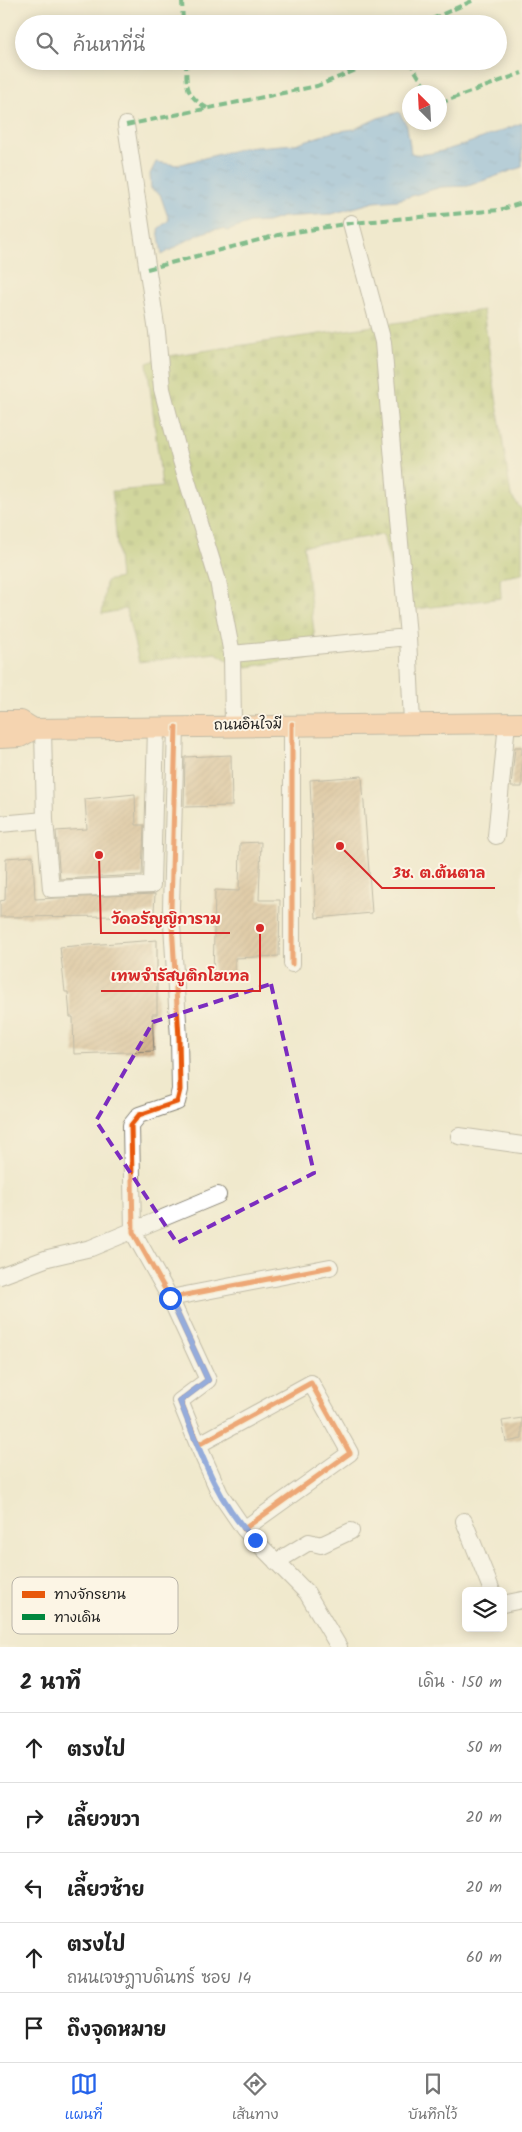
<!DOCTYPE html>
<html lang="th">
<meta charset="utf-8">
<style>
:root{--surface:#fff;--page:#f6f6f6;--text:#222;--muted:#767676;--line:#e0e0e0;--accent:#2563eb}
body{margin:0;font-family:Kalam,"Playpen Sans Thai",sans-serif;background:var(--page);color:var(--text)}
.controls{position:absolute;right:15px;bottom:15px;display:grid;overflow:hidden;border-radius:8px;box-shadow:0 2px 12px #0003}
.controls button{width:45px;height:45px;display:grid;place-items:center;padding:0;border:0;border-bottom:1px solid var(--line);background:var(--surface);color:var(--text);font:25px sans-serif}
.compass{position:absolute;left:402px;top:85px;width:45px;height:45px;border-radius:50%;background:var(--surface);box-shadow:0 2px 12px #0003;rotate:336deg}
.stop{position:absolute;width:15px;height:15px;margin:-11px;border:4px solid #2563eb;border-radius:50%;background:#fff}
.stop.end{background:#2563eb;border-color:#fff;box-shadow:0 1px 5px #0008}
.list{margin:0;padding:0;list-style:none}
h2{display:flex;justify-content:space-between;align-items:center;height:65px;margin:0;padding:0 20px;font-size:21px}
h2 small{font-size:16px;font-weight:400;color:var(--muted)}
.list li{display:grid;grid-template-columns:32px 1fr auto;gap:15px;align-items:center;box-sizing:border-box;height:70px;padding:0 20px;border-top:1px solid var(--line)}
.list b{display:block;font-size:19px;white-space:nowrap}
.list p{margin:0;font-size:16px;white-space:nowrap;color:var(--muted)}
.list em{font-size:16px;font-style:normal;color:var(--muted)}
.icon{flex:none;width:28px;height:28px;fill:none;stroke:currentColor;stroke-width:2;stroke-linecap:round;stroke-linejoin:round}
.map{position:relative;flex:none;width:522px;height:1647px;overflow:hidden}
.search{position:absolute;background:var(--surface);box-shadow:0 2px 12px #0003;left:15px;right:15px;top:15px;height:55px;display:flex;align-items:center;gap:12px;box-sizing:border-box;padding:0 18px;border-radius:28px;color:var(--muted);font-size:19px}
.sheet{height:415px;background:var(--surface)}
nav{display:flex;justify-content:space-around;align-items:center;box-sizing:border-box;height:70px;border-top:1px solid var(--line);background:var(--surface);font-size:14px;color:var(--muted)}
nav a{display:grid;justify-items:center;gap:2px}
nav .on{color:var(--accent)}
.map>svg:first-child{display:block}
</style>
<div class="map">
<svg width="522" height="1647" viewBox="0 0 522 1647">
<defs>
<pattern id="cemetery-stones" width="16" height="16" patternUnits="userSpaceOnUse" patternTransform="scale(1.25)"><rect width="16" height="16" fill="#acbf62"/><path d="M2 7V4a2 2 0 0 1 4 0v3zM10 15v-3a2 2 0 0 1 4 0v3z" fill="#93a454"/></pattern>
<pattern id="water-ripples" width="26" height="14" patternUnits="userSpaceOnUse" patternTransform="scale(1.25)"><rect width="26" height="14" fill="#72ade3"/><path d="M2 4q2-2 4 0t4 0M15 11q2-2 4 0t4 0" fill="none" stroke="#5d8cb7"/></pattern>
<pattern id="building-hatch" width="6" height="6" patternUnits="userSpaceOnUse" patternTransform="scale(1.25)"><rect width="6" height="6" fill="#cca97c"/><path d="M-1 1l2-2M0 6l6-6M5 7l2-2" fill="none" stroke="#a58965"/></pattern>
</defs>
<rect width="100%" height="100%" fill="#fcf5e5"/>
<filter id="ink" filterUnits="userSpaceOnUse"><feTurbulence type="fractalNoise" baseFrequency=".02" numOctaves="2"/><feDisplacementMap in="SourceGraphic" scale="10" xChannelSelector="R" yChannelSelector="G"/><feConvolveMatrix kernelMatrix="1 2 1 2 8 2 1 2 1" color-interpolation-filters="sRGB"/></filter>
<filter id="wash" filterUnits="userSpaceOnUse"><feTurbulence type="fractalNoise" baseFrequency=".0096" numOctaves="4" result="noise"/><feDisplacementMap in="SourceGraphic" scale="20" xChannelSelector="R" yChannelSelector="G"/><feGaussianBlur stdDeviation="1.12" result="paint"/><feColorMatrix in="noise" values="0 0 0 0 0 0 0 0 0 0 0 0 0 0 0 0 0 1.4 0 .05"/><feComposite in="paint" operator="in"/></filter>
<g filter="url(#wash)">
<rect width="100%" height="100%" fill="#f0e9cd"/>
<path fill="url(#cemetery-stones)" stroke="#646e3f" d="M483,310l28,186 11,14v64l-22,4 1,20 -99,13 -19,-76 -79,11 13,111 -77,11 -24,-15 -77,9 -13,-53 -24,5 4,-33 14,-3 -8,-87 50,-4 -15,-124 21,-7z"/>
<path fill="url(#water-ripples)" stroke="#476480" d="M399,112l8,14 4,27c20,8 88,-22 111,-30v44l-54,19 -27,1 -43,13 -24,2 -42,12 -49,3 -16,5 -17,1 -22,8c-16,-9 -51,16 -66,24l-4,-26 11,-9 -9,-26 -9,-5 -1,-15 6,-12 21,3 66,-17 52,-4 38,-12 21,-3 24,-11z"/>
<g id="blocks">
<path fill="url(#building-hatch)" d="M515,747h7v40h-11z
M231,755l1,51 -48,1 1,-50z
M362,776l10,137 -56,5 -6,-138z
M135,794l1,31h8l-2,50 -82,4 -4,-48 31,-2 -2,-30z
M261,842l-2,58h21l-1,56 -44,2v19h-22l2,-87 24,1 1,-48z
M33,856l2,43 120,-5 -1,18 -32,4 -122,1v-16l5,-1 1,-42z
M157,940v74h-5l2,37 -80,3 -1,-37h-3l-2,-25h-3l-5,-45z
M522,1418v21l-16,3 -4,-21z"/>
</g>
</g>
<g filter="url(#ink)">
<use href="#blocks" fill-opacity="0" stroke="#868274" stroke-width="1"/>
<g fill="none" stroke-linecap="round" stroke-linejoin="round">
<g stroke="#868274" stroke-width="18">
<path id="minor" d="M126,125l31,207 5,57 17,65 39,127 14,73 1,71
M408,637l4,86
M232,654l176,-17 -25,-295 -32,-119
M292,724v240
M176,727l-5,181 8,130 1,52 -3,12 -38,13 -8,10 2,107 37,66 160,-31
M45,820l6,69 101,-4 4,-158
M0,824l45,-4 -2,-91
M496,836l11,-113
M459,1136l63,9
M0,1276l48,-18 43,-10 127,-53
M170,1298l38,82 -28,21 18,44 113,-62 39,70 -106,76
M198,1445l22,49 24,35 63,64 32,54
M464,1521l28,70
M276,1562l33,-20 12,3 30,-14
M503,1604l19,-4"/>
</g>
<g stroke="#868274" stroke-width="22">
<path id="major" d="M0,721h21l13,8
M0,738l20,-1 14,-8 488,-6"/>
</g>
<use href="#minor" stroke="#fff" stroke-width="16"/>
<use href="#major" stroke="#fbbb8c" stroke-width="20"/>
<path stroke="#00873e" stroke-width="4" stroke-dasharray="8 4" stroke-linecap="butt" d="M182,0l1,24
M421,24l53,-24
M186,61c1,25 -2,33 21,47
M409,61l19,31
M440,103l82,-30
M126,125l191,-39 61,-25
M147,269l131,-34 73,-12 148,-13 23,-7"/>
<g stroke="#fcf5e5" stroke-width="8">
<path id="cycleway" d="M292,724v240
M176,727l-5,181 8,130 1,52 -3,12 -38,13 -8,10 2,107 37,66 160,-31
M170,1298l38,82 -28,21 18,44 113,-62 39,70 -106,76"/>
</g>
<use href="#cycleway" stroke="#e8590c" stroke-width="5"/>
</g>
</g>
<g fill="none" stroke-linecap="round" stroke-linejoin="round" filter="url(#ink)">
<path stroke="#2563eb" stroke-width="6" d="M170,1298l38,82 -28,21c19,48 37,102 75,139"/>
</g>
<path d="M0 0H522V1647H0ZM271,984l43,189 -137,70 -81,-122 57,-99z" fill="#f0e9cd" fill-opacity=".55" fill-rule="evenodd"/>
<path fill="none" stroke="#7b2cbf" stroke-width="4" stroke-dasharray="10 6" stroke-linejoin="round" d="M271,984l43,189 -137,70 -81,-122 57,-99z"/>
<g text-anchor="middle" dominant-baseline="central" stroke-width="4" stroke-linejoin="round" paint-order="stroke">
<g font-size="14" fill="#1c1c1c" stroke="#fcf5e5">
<text transform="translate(248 725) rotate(-1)">ถนนอินใจมี</text>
</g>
</g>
<rect x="12" y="1577" width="166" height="57" rx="8" fill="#fcf5e5" stroke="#b9b4a9" stroke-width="1"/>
<rect x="22" y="1591" width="23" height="7" fill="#e8590c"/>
<rect x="22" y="1614" width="23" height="6" fill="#00873e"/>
<g font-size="14" fill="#1c1c1c">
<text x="54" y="1599">ทางจักรยาน</text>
<text x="54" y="1622">ทางเดิน</text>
</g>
<path fill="none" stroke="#d62828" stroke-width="2" d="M340 846L382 888H495M99 855L101 933H230M260 928L260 991H101"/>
<g fill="#d62828" stroke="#fcf5e5" stroke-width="2">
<circle cx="340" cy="846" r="5"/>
<circle cx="99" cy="855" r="5"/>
<circle cx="260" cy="928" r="5"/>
</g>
<g font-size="15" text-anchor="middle" font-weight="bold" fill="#d62828" stroke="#fcf5e5" stroke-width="4" stroke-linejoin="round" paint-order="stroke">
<text x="439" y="878">3ช. ต.ต้นตาล</text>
<text x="166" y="924">วัดอรัญญิการาม</text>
<text x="180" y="981">เทพจำรัสบูติกโฮเทล</text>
</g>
</svg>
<div class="controls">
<button><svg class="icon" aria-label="layers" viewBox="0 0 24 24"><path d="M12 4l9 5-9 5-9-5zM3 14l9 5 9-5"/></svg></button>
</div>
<svg class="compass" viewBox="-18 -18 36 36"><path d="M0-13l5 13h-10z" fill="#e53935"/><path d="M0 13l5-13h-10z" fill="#767676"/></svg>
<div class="stop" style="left:170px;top:1298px"></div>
<div class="stop end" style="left:255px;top:1540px"></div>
<div class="search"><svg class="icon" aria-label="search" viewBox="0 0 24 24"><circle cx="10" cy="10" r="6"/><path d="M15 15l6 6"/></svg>ค้นหาที่นี่</div>
</div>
<section class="sheet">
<h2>2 นาที<small>เดิน · 150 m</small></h2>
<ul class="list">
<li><svg class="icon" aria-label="ahead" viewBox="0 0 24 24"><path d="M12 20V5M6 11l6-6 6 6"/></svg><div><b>ตรงไป</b></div><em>50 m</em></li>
<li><svg class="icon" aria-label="right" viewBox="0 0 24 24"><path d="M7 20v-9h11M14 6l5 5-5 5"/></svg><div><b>เลี้ยวขวา</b></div><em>20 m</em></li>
<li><svg class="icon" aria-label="left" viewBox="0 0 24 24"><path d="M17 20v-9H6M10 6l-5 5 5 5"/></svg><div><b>เลี้ยวซ้าย</b></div><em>20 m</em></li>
<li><svg class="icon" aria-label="ahead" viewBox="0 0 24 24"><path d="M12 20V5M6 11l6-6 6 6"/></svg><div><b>ตรงไป</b><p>ถนนเจษฎาบดินทร์ ซอย 14</p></div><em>60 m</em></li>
<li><svg class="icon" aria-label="arrive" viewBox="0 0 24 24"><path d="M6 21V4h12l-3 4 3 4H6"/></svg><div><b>ถึงจุดหมาย</b></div></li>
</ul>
</section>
<nav>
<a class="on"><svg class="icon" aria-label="map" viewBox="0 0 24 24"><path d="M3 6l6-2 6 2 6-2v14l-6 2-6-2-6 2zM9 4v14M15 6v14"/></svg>แผนที่</a>
<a><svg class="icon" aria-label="directions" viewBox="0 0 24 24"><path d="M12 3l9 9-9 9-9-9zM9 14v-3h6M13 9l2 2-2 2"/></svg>เส้นทาง</a>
<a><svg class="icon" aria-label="saved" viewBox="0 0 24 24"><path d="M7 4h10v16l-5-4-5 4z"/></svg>บันทึกไว้</a>
</nav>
